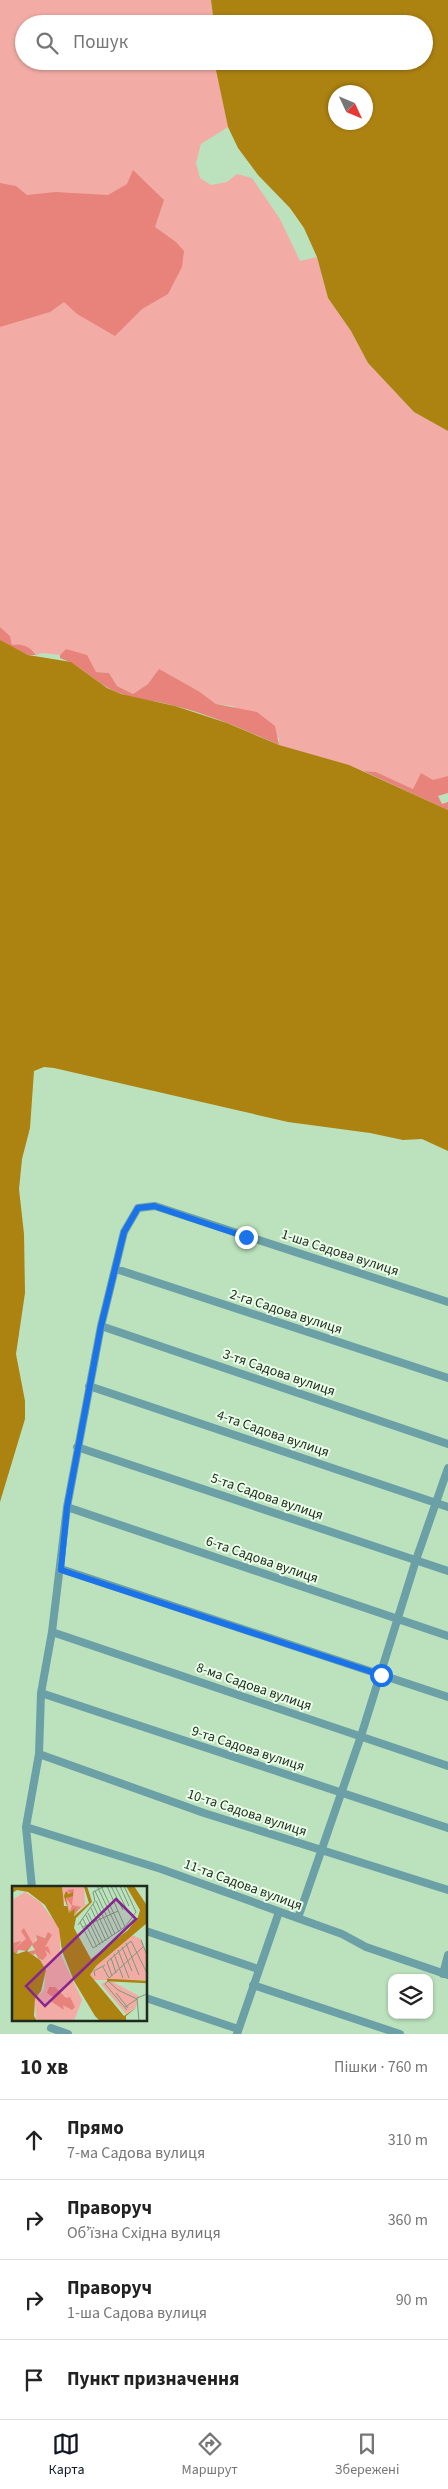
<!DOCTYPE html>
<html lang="uk">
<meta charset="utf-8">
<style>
:root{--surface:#fff;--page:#f2f2f2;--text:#222;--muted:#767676;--line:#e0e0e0;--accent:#111827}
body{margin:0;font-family:"Source Sans 3",sans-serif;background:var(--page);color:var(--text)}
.controls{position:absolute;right:15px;bottom:15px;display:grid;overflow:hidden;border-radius:10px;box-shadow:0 1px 4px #0004}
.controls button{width:45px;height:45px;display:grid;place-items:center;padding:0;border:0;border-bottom:1px solid var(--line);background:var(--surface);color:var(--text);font:25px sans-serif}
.compass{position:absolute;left:328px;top:85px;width:45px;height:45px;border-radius:50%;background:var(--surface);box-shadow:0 1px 4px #0004;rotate:134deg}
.stop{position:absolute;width:15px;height:15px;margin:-11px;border:4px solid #1a73e8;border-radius:50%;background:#fff}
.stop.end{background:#1a73e8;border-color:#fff;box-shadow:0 1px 5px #0008}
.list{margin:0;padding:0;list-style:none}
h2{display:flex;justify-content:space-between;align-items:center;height:65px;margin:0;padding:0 20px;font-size:21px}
h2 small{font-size:16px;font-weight:400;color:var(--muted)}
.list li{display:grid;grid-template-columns:32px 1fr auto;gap:15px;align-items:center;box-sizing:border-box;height:80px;padding:0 20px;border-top:1px solid var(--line)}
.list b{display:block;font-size:19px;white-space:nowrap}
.list p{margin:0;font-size:16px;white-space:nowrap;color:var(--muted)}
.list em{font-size:16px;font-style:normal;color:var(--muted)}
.icon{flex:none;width:28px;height:28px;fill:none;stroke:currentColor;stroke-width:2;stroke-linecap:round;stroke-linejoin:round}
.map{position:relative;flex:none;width:448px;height:2034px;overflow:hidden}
.search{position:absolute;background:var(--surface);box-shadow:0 1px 4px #0004;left:15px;right:15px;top:15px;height:55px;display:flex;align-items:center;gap:12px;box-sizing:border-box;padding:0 18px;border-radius:28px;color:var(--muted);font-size:19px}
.sheet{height:385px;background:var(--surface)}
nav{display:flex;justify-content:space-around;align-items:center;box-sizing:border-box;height:70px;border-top:1px solid var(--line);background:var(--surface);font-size:14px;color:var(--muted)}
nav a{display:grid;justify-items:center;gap:2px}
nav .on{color:var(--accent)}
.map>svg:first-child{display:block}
</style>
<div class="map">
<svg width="448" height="2034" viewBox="0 0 448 2034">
<rect width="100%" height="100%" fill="#bbe2bc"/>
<path fill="#f2aca5" d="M0,0h211l3,24h-190v37h191l13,66 -27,17 -5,19 4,15 11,7 16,-3 10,-8 15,4 28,41 20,42 17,-4 11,41 23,33 17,32 46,49 34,19v345l-35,13 -37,-17 -13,-1 -84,-26v-7l-46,-32 -17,-2 -16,-12 -41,-22 -11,14 -15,10 -16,-8 -8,-13 -13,-1 -30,-23 -6,6 -18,-2 -6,2 -2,-4 -22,-6 -2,-9 -10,-9z"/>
<path fill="#e8837b" d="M133,170l31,30 -9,27 21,15 8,9 -2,16 -14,27 -26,15 -27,27 -38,-22 -13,-12 -14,10 -50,15v-144l16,3 11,9 28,-3 53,3 19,-11z
M0,627l10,9 2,9c9,-2 19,2 24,10h-8l-26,-13 -2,-2z
M66,649l21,6 9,17 13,1 8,13 16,8 15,-10 11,-15 41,23 16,12 41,8 18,14 4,19c-34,-15 -68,-30 -104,-39 -17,-5 -36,-6 -53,-12 -23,-7 -39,-28 -62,-36v-3z
M363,771l13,1 37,17 8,-16 12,7 15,-4v17l-10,3 4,8 6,-2v8z"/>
<path fill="#ac8211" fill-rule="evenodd" d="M211,0h237v431l-34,-19 -46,-49 -17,-32 -23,-33 -11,-41 -13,-29 -14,-20 -32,-33 -20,-27 -10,-21 -12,-57 -1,-9h209v-37h-210zM336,92h30v30h-30z
M0,640l28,15 43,7 36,26 14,6 54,12 52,17 52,22 70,20 99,45v341l-26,-12 -19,1 -33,-7 -82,-11 -234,-54 -10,-1 -10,4 -4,57 -8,31 -3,30 5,45 1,59 -9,61 9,47v18l-25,83z"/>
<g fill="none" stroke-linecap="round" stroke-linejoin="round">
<path stroke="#6ba0a6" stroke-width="8" d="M116,1269l332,109
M101,1326l347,118
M89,1386l359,121
M77,1447l371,124
M67,1507l381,129
M61,1569l387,128
M52,1632l396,134
M41,1693l407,135
M39,1754l165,59 244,77
M26,1827l135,42 181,65 24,13 82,28
M32,1888l-6,-61 13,-73 2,-61 11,-61 15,-125 34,-181 23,-94 14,-24 17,-2 293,96
M298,1918l63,-182 55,-176 32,-92
M146,1931l112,38
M443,1974l5,-19
M253,1985l147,49
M146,1998l92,31
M51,2028l17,6
M237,2034l42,-122"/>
</g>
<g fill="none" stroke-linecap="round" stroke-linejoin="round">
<path stroke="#1a73e8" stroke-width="6" d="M246,1237l-92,-31 -16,2 -14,24 -23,94 -34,181 -6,63 320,105"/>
</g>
<g text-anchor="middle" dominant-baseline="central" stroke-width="4" stroke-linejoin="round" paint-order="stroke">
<g font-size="14" fill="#1c2b1c" stroke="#eafde9">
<text transform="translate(340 1253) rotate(18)">1-ша Садова вулиця</text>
<text transform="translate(286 1312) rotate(18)">2-га Садова вулиця</text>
<text transform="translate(279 1373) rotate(19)">3-тя Садова вулиця</text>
<text transform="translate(273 1434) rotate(19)">4-та Садова вулиця</text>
<text transform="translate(267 1497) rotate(19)">5-та Садова вулиця</text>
<text transform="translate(262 1560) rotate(19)">6-та Садова вулиця</text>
<text transform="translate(254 1687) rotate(19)">8-ма Садова вулиця</text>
<text transform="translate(248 1749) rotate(18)">9-та Садова вулиця</text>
<text transform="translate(247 1813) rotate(18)">10-та Садова вулиця</text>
<text transform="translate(243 1885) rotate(20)">11-та Садова вулиця</text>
</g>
</g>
<g transform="translate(12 1886)">
<rect width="135" height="135" fill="#bbe2bc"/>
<path d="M51,0h21l1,19 4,-2 -9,6 -10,2 -5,-10 -3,3 -1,-4zM13,6l15,10 20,27v24l22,47 -8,21h-36l-2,-4 -1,-18 9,-9 2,-20 -6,-10 4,-2 -1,-9 6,3 -4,-5 4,-11 -13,2 -2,7 -7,-6 -6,5 6,-1 -2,7 -12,-2 8,-6 -9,1v-43zM120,49l9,4 6,16v25h-53l-4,-5 6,-9zM97,94l30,16 -3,11 -10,7 -25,-30z" fill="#f2aca5"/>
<path d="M62,3l-2,16 9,2 -8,9 2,-8 -6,5 -1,-6 2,4 2,-5 -6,-8 5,-3 -4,-5zM12,42l9,16 6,-6 -2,2 -1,-5 9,3 3,-6 4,3 -7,12 3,-1 3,9 -6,-5 2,5 -4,5 -4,-1 -4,-6 -1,2 -7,-3 8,-2 -3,-5 -5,6 -9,-1 -1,4 -2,-3 -3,6v-14l10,-2 -8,8 12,-10 -5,-8zM37,101h6l11,11 4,-1 5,10 -3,3 -9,-5 1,5 -12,-8 1,-5 -6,-4z" fill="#e8837b"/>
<path d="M0,0h50l2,20h3l-3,-10 2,-5 3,3 4,-2v4l-7,2 3,15 6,-5 -1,8 15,-13 -5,-16 3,-1 5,16 -16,16 -2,10 17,31 37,-29 10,-13 2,-7 -14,-24h8l12,18 1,19 -51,43 -6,9 34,41 13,-9 -11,9v5h-26l-5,-5 -21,-35 -12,-30 -3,-22 -14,-24 -17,-13 -11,-2 -5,3zM20,59l-5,6 13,9 6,10 -5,21 -6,8 -1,17 3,5h-25v-64l2,-6 3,3 9,-3z" fill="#ac8211"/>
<path fill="none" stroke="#ac8211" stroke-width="2.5" d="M95,94l40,2"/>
<path fill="none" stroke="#7b997c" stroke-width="1" d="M85,0l22,46M89,0l20,43M95,0l18,41M99,0l12,24M103,0l11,22M108,0l9,20M83,5l20,43M84,15l16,35M81,18l16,35M79,22l15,33M76,27l15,30M74,29l14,30M71,33l14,28M68,36l13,26 32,-21 11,-15 -12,-26M66,39l17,-24 -2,-9 12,-6M71,41l35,-16M129,54l6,15M114,57l13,32M110,61l10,24M106,64l11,28M102,68l9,24M99,72l5,15M91,81l6,11 34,-31M83,90l-1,-5 11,-6M100,90l-5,-14 24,-21 16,32M104,107l12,15M113,121l12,-8 -19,-9 -10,-9 -3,3 22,26M127,135l-2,-23 10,-4"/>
<path fill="#88258e" fill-opacity="0.15" stroke="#88258e" stroke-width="2.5" d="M104,13l20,20 -91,87 -19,-20z"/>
<rect width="135" height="135" fill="none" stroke="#1c2b1c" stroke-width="2.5"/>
</g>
</svg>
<div class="controls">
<button><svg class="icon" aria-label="layers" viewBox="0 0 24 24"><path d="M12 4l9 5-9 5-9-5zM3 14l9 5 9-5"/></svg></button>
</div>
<svg class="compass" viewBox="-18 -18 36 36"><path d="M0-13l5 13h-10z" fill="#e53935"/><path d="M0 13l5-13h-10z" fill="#767676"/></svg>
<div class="stop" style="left:381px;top:1675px"></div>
<div class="stop end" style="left:246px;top:1237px"></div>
<div class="search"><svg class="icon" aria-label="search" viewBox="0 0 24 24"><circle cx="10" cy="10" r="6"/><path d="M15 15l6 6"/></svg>Пошук</div>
</div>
<section class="sheet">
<h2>10 хв<small>Пішки · 760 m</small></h2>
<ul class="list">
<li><svg class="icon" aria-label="ahead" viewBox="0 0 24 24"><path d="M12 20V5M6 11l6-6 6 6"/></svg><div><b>Прямо</b><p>7-ма Садова вулиця</p></div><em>310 m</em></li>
<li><svg class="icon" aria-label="right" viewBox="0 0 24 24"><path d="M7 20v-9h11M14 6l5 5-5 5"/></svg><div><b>Праворуч</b><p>Обʼїзна Східна вулиця</p></div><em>360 m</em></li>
<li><svg class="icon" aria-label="right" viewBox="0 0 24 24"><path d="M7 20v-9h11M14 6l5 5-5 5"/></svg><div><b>Праворуч</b><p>1-ша Садова вулиця</p></div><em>90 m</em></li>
<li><svg class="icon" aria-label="arrive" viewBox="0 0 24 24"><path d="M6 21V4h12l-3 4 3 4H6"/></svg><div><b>Пункт призначення</b></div></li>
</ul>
</section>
<nav>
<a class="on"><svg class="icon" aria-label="map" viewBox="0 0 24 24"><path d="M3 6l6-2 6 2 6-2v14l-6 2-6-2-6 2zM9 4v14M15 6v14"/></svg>Карта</a>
<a><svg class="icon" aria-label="directions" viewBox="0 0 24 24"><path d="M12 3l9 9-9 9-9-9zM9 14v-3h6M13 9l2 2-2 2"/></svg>Маршрут</a>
<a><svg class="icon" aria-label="saved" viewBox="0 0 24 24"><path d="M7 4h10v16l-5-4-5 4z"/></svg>Збережені</a>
</nav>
